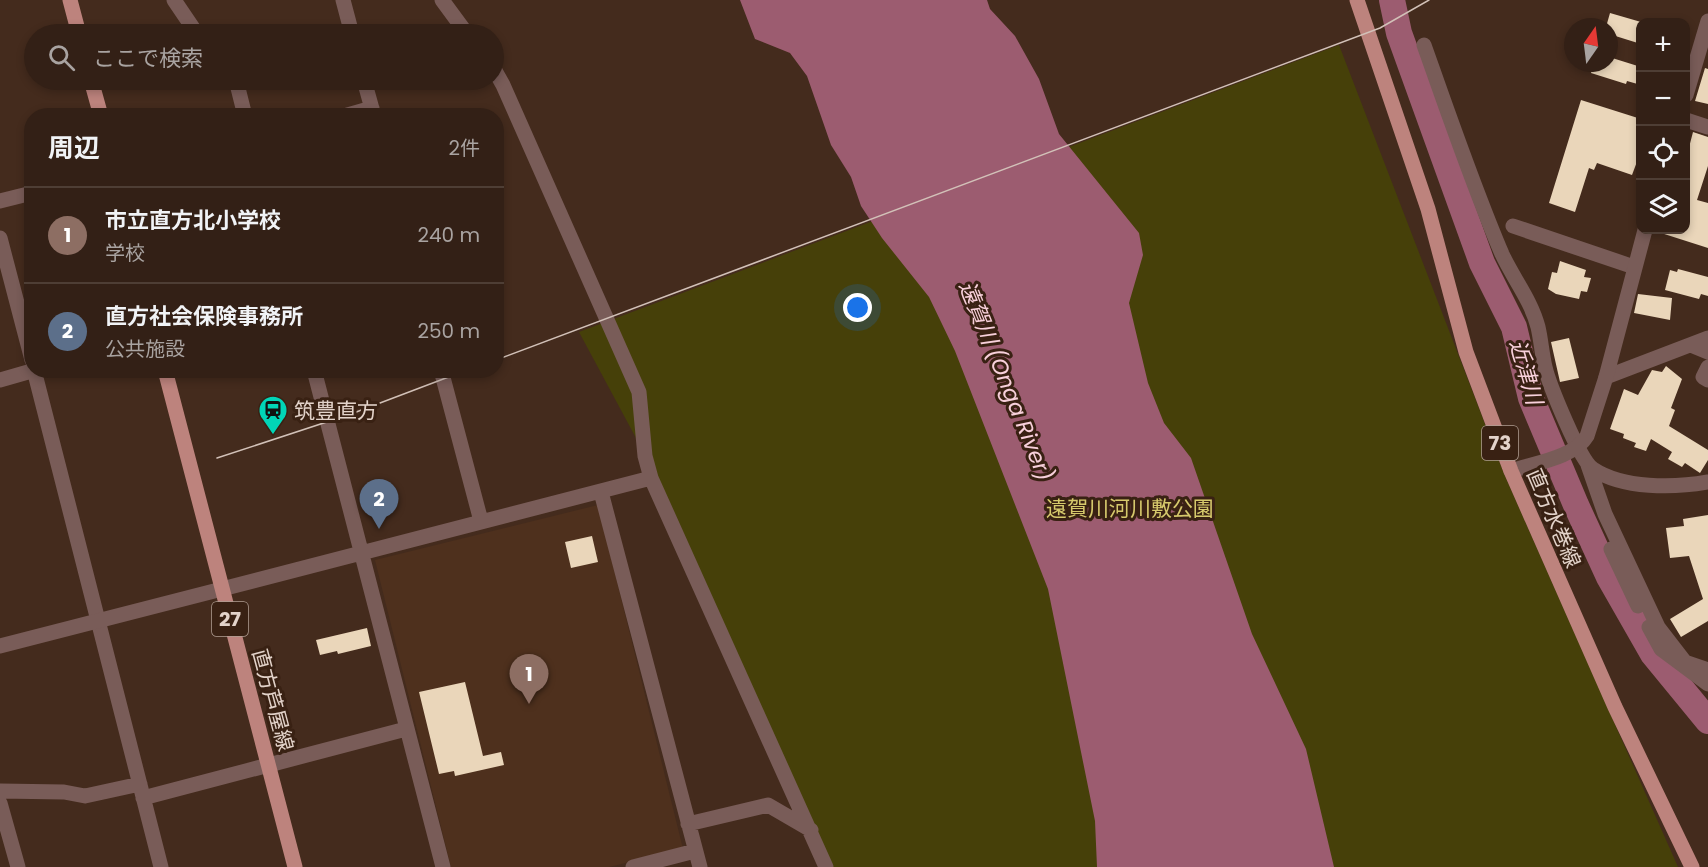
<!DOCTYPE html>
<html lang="ja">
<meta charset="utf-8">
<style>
:root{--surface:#332016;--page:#3e2d23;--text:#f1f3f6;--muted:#a9a3a1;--line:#4e3e35;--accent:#8bbbb9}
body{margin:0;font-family:Poppins,"Noto Sans JP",sans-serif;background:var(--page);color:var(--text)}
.controls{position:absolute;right:18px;top:18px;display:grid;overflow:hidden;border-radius:12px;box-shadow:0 3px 9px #0003}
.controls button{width:54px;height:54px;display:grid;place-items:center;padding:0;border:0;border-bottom:2px solid var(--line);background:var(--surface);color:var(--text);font:30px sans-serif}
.compass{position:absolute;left:1564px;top:18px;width:54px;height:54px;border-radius:50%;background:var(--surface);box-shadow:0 3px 9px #0003;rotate:14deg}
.you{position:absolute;left:858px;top:308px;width:21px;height:21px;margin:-15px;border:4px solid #fff;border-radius:50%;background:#1a73e8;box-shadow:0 0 0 9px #1a73e833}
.badge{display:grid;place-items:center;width:39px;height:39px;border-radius:50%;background:var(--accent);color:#fff;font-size:20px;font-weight:700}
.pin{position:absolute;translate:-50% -50px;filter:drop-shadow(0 2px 3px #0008)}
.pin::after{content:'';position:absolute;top:32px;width:21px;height:18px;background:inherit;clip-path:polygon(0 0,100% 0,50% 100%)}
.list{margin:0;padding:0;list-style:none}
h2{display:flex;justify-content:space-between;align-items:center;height:78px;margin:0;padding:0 24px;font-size:26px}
h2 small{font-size:20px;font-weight:400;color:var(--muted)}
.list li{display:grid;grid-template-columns:39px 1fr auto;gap:18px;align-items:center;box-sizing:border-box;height:96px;padding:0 24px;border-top:2px solid var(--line)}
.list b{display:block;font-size:22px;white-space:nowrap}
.list p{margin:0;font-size:20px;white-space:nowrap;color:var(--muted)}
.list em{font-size:20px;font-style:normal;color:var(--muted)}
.icon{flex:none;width:33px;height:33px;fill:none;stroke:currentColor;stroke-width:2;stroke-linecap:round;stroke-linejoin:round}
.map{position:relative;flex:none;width:1708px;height:867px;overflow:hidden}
.search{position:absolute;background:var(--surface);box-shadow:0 3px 9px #0003;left:24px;top:24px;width:480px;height:66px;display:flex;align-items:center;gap:15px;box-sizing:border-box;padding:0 21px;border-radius:33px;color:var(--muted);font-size:22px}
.panel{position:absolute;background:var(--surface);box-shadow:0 3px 9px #0003;left:24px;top:108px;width:480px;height:270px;border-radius:24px}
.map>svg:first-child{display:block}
</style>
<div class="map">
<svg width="1708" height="867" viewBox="0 0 1708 867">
<rect width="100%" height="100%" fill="#442b1d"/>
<path fill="#4e301d" d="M598,505l85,344 -74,18h-158l-76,-307z"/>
<path fill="#464009" d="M1339,45l166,431 173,391h-845l-168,-375 -86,-160z"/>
<path fill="#9c5c70" d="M740,0h247l3,9 25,27 24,43 20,55 80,99 4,22 -14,48 19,80 16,40 27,35 61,176 54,115 28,118h-237l-2,-46 -47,-232 -93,-238 -26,-54 -47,-59 -21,-32 -10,-29 -20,-32 -24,-69 -17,-23 -35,-14z"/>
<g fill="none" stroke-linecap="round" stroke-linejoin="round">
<path stroke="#9c5c70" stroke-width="26" d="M1392,0l7,33 83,230 32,64 17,71 45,107 33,72 44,77 55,67"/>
</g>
<path fill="#ead6ba" d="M1610,13l31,9v22l-32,-10v-7h-3z
M1609,57l32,10v18l-14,-4 -1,3 -35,-11 3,-10h15z
M1705,68l3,1v35l-13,-3z
M1581,100l60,19v32l-9,24 -35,-12 -3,7 -5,-2 -14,44 -26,-9z
M1693,132l15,5v29l-11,34 11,3v45l-50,-16 1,-2h27v-71z
M1560,261l26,9 -2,7 7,1 -4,14 -6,-1 -2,8 -23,-5 -8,-5 4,-17 5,1z
M1678,269l30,8v19l-7,-2 -2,5 -34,-9 5,-20 7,2z
M1638,294l34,4 -2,22 -36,-7z
M1569,338l10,40 -19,4 -9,-40z
M1666,366l16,13 -11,29 4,2 -6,16 39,24v10l-8,13 -15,-10 -3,4 -14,-8 4,-7 -21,-13 -5,12 -12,-4 2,-4 -13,-5 1,-4 -14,-5 14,-40 14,6 14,-25 10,2z
M1708,515v106l-27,16 -11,-18 33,-20 -14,-43 -19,2 -4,-30 18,-2 -1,-7z
M592,536l6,26 -27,6 -6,-26z
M367,628l4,18 -33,8 -1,-3 -17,4 -4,-15z
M465,682l18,74 18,-4 3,13 -49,11 -1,-5 -15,3 -20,-82z"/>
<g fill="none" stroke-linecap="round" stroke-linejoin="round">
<path stroke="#795c58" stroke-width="15" d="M174,0l23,34
M343,0l9,34
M442,0l25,34
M1424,45c25,70 49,141 78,209 11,24 29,46 36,73 3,13 4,27 7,40 4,17 35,94 48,102 30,20 81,19 115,13
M494,69l9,16 136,307 6,64 6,22 175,389
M236,80l9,36
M364,80l10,36
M344,116l28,-8
M1686,120l22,7
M0,201l32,-8
M1513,226l121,41
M0,238l32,122
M1691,345l17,7
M1708,367l-5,10 5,3
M34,370l127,497
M314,370l129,497
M441,370l40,151
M1606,377l102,-39
M0,380l35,-10
M1588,465l17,49 53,113 27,35 23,8
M601,492l99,375
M1611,549l27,57
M222,589l429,-111
M1649,627l12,22 47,35
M0,791l64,1 21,4 55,-12
M143,798l263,-69
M0,803l18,64
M688,824l80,-19 43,25
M633,867l62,-16"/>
<path stroke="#795c58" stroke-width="15" d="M1686,95l22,-74
M1511,471c23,-8 63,-13 76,-35l19,-59 39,-147
M0,646l222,-57"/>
<path stroke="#bd837d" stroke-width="15" d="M70,0l9,34
M1357,0l71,209 38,143 45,119 104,236 77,160
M91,80l10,36
M165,370l130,497"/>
<path stroke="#d2c1b8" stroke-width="1.5" d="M496,360l884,-332 49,-28
M217,458l134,-44 116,-44"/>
</g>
<defs>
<g id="station-pin" transform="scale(1.5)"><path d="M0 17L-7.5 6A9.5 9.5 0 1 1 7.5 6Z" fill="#01d5b7" stroke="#392113"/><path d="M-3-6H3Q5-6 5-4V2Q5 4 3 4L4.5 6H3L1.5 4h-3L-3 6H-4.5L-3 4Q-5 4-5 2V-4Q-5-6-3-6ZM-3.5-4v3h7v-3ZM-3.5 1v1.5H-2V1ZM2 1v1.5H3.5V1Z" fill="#111"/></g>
</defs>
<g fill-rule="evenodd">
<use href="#station-pin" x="273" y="410"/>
</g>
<g text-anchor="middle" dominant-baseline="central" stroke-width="6" stroke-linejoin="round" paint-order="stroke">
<g fill="#392113" stroke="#b09e93" stroke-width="1.5">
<rect x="1482" y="426" width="36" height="34" rx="4.5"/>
<rect x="212" y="602" width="36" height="34" rx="4.5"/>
</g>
<g font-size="20" font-weight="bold" fill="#e3d3ca">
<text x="1500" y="443">73</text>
<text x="230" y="619">27</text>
</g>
<g font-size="21" fill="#e3d3ca" stroke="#392113" text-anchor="start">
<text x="294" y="410">筑豊直方</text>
</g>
<g font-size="21" fill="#d6c96c" stroke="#392113">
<text x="1130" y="508">遠賀川河川敷公園</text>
</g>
<g font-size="21" fill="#e3d3ca" stroke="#392113">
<text transform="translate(1554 518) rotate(67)">直方水巻線</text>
<text transform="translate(273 700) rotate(75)">直方芦屋線</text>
</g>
<g font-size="22" font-style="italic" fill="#f8d0db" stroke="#392113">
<text transform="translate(1526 372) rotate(74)">近津川</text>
<text transform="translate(1006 381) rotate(68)">遠賀川 (Onga River)</text>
</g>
</g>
</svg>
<div class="controls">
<button>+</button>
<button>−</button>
<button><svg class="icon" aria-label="locate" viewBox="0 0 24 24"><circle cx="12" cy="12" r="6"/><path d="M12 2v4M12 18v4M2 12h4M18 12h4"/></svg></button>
<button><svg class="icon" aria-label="layers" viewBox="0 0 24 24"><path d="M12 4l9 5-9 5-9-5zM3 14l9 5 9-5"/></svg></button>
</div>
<svg class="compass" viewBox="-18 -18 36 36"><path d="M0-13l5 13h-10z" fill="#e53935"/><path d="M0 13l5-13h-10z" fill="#a9a3a1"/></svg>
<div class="you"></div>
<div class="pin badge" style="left:529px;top:704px;background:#8d6e63">1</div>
<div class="pin badge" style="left:379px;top:529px;background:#5c6f8a">2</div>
<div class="search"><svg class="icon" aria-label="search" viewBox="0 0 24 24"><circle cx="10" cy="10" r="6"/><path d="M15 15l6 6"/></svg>ここで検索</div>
<section class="panel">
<h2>周辺<small>2件</small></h2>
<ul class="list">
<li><span class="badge" style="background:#8d6e63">1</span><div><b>市立直方北小学校</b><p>学校</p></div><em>240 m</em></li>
<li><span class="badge" style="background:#5c6f8a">2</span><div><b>直方社会保険事務所</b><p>公共施設</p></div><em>250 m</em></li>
</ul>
</section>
</div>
